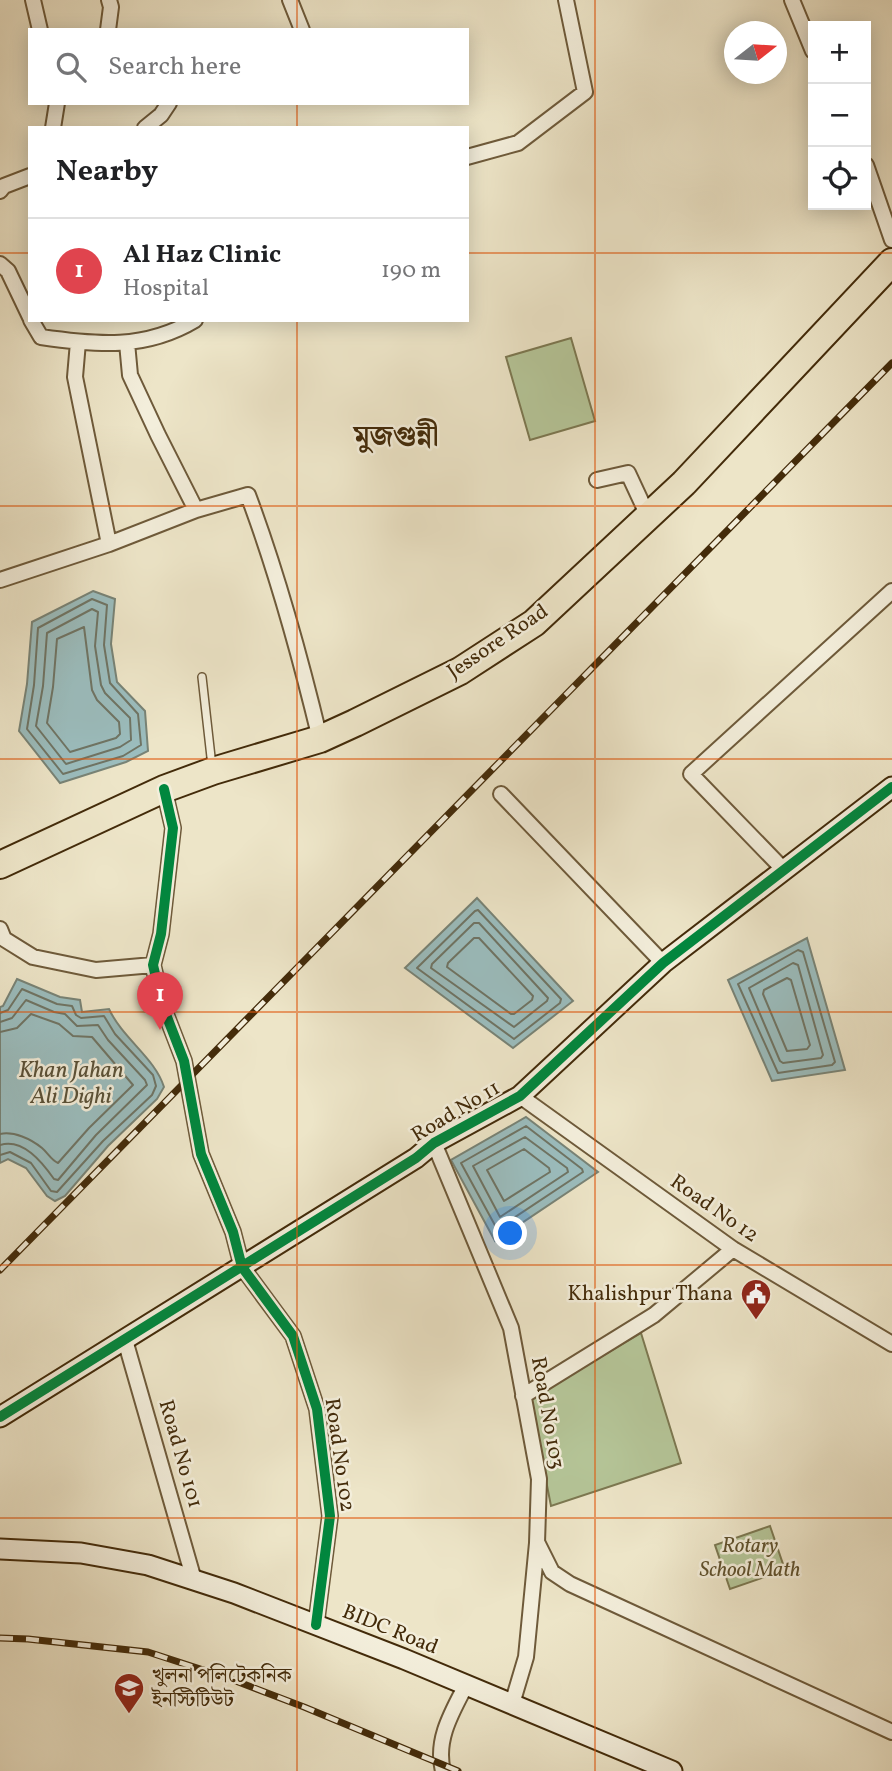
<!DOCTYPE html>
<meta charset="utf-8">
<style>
:root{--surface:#fff;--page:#f6f6f6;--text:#202124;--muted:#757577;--line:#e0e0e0;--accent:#111827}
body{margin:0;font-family:Vollkorn,"Noto Serif Bengali",serif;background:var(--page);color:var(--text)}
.controls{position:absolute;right:21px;top:21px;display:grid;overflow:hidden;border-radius:0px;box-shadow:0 4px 18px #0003}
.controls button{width:63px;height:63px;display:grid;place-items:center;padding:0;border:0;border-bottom:2px solid var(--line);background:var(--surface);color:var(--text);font:35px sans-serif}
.compass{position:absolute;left:724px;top:21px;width:63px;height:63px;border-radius:50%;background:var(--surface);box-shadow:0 4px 18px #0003;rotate:73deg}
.you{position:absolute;left:511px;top:1234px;width:24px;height:24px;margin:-18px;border:5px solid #fff;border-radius:50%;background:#1a73e8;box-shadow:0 0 0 10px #1a73e833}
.badge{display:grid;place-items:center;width:46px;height:46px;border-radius:50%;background:var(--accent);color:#fff;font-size:23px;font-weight:700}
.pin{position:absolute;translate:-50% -58px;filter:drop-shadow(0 2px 4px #0008)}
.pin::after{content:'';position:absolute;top:37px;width:24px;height:21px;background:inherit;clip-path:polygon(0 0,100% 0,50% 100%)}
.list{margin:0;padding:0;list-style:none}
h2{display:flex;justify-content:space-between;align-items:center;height:91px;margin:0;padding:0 28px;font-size:30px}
h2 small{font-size:23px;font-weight:400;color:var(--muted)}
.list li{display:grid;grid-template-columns:46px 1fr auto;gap:21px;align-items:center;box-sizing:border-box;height:105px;padding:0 28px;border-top:2px solid var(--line)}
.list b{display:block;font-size:26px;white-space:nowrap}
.list p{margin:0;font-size:23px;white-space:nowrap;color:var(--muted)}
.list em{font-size:23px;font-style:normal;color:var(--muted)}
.icon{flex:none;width:38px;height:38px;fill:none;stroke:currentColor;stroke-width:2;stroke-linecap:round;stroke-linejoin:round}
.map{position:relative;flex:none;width:892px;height:1771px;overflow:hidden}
.search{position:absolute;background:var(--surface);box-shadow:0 4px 18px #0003;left:28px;top:28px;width:441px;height:77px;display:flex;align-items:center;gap:18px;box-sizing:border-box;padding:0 24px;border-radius:0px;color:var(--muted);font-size:26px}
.panel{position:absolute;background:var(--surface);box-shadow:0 4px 18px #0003;left:28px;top:126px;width:441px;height:196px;border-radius:0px}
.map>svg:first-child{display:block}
</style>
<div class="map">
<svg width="892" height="1771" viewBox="0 0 892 1771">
<rect width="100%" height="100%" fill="#ede5c8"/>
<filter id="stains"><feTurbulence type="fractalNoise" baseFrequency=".00286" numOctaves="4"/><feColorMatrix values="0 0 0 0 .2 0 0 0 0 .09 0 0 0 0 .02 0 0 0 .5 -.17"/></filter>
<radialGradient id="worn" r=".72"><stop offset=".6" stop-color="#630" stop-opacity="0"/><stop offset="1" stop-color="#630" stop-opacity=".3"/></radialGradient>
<path fill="#b5c598" stroke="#7c7851" stroke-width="2" d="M571,338l24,83 -65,19 -24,-83z
M641,1333l40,130 -130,43 -21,-107z
M770,1526l15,44 -55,19 -15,-44z"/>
<path fill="#9bbdbe" stroke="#788376" stroke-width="2" d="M93,591l22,8 -4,45 6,38 28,29 3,40 -22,11 -66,21 -41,-52 8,-47 5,-62z
M477,898l96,103 -60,47 -108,-80z
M807,938l38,132 -73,11 -44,-101z
M17,979l43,18 20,3 2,12 27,-3c14,30 46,49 55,78l-7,12 -49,47 -43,50 -10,5 -8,-5 -21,-28 -18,-9 -8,4v-156l3,-1z
M526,1117l72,55 -103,69 -44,-81z"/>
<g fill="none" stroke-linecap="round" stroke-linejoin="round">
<path stroke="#6f7464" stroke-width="2" d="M92,599l15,6 -3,40 6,38 28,31 3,31 -18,11 -60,18 -36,-45 7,-44 4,-57z
M92,609l6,3 -3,34 6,39 4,8 25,25 1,22 -11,7 -54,17 -30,-38 7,-40 4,-53z
M84,627l8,63 5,10 22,22 1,12 -4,4 -46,14 -23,-29 6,-36 4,-48z
M478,910l83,89 -1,4 -46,36 -97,-71 58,-57z
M474,923h5l69,75 -1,3 -33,26 -83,-59 1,-4z
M474,938h5l54,58 -1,4 -18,14h-3l-64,-47 1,-4z
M798,950l5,2 32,110 -3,3 -54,8 -40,-89z
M793,963l5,2 25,90 -2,3 -38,5 -3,-2 -31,-73z
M787,978l4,2 19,65 -3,4 -20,2 -24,-57 1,-4z
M0,1013l8,-3 14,-21 35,15 15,2 4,9 5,3 23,-2 11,18 38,41 3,11 -4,9 -49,46 -46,51 -6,-1 -20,-28 -21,-11 -10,3
M0,1022l12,-4 14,-18 28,12 11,2 12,12 21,-1 10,15 37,40 2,5 -51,50 -38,45 -4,-1c-12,-17 -31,-41 -54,-34
M0,1032l17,-4 14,-14 28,10 14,12 19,1 41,48 -44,43 -31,35c-7,-3 -10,-10 -16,-15 -11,-9 -28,-17 -42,-14
M526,1126l56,43 1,3 -86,57 -36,-66z
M525,1137l42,31 1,4 -68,45 -27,-51z
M524,1149l25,19 1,4 -46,29 -17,-31z"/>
<g stroke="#6e5a3a" stroke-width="10">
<path id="lane" d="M202,677l10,89"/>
</g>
<g stroke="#6e5a3a" stroke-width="18">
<path id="street" d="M33,0l7,30
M290,0l12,30
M792,0l21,51
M108,30l3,-23 -2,-7
M53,128l4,-25
M145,128l16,-13 8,-12
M467,157l51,-14 67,-51 -19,-92
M866,165l26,75
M0,191l4,-5 26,-10
M0,264l8,7 22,46
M31,320l10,17c55,8 104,13 154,-17
M78,342l-3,35 34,167 87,-34 52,-15c30,80 52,161 72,244
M127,343l3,32 28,60 38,75
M597,480l31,-7 20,43
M0,580l109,-36
M164,789l9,39 -12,106 -8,31 9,39 22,57 17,93 32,78 9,35 51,69 24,73 13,107 -14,109
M501,794l162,169
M784,870l-93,-96 201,-183
M0,929l4,10 29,18 63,13 57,-5
M520,1096l213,153 159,95
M434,1143l77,185 28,151 -2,64 -11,114 -14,47
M125,1340l69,240
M523,1396l131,-81 79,-66
M538,1544l14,28 18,12 322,148
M443,1771c-8,-31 9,-59 23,-86"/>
</g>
<g stroke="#432b0a" stroke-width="23">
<path id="secondary" d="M0,1417l416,-259 18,-15 86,-47 143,-133 229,-176
M0,1549l81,4 67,12 86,28 170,66 268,112"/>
</g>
<g stroke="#432b0a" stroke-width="30">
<path id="highway" d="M0,865l164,-76 49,-18 107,-32 35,-16 105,-52 74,-48 150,-140 208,-221"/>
</g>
<use href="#lane" stroke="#f3eedb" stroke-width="7"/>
<use href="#street" stroke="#f3eedb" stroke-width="14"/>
<use href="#secondary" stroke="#f3eedb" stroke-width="19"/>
<use href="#highway" stroke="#ede5c8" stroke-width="26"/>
<g stroke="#432b0a" stroke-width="7">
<path id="rail" d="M0,1270l892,-907
M0,1638l28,1 120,13 80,26 76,29 154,64"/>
</g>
<use href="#rail" stroke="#f3eedb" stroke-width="4.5" stroke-dasharray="13" stroke-linecap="butt"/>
<g stroke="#f3eedb" stroke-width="15">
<path id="cycleway" d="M164,789l9,39 -12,106 -8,31 9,39 22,57 17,93 32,78 9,35 51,69 24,73 13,107 -14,109
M0,1417l416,-259 18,-15 86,-47 143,-133 229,-176"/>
</g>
<use href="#cycleway" stroke="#00873e" stroke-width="10"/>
</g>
<path fill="none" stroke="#e0570c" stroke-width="2" stroke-opacity="0.55" d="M297,0v30M595,0v1771M297,103v25M0,253h30M467,253h425M297,320v1451M0,506h892M0,759h892M0,1012h892M0,1265h892M0,1518h892"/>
<defs>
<g id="civic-pin" transform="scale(1.575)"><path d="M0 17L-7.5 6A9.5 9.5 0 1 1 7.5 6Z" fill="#8f2418" stroke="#f3eedb"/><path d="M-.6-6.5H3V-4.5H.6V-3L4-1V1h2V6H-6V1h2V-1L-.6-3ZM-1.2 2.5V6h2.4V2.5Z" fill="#fff"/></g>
<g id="university-pin" transform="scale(1.575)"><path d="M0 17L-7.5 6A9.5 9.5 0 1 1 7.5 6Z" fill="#8f2418" stroke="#f3eedb"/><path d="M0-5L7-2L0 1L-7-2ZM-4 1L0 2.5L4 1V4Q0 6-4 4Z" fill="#fff"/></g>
</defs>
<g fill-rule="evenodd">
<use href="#civic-pin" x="756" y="1294"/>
<use href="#university-pin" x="129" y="1688"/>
</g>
<g text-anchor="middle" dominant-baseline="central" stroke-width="5" stroke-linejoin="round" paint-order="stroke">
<g font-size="21" fill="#432b0a" stroke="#f3eedb">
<text transform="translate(498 642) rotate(-34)">Jessore Road</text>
<text transform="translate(456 1112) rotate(-31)">Road No 11</text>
<text transform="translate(714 1209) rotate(35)">Road No 12</text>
<text transform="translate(547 1413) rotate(80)">Road No 103</text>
<text transform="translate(180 1454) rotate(74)">Road No 101</text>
<text transform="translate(339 1455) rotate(82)">Road No 102</text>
<text transform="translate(390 1630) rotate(22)">BIDC Road</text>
</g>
<g font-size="21" fill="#432b0a" stroke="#f3eedb" text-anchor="end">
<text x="733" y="1294">Khalishpur Thana</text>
<text x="152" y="1676" text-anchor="start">খুলনা পলিটেকনিক<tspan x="152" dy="24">ইনস্টিটিউট</tspan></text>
</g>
<g font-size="21" font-style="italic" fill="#60522e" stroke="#f3eedb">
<text x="750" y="1546">Rotary<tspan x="750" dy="24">School Math</tspan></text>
</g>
<g font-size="23" font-style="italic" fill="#595037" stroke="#f3eedb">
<text x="71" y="1071">Khan Jahan<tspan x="71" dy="26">Ali Dighi</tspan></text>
</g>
<g font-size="28" font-weight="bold" fill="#432b0a" stroke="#f3eedb">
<text x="396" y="437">মুজগুন্নী</text>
</g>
</g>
<rect width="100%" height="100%" filter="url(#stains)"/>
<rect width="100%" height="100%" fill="url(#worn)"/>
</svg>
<div class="controls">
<button>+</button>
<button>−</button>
<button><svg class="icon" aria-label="locate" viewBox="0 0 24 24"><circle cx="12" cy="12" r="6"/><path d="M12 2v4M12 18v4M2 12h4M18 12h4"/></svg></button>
</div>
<svg class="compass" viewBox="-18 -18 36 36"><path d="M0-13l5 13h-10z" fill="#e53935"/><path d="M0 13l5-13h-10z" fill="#757577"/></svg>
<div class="you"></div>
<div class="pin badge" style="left:160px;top:1030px;background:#e0444e">1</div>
<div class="search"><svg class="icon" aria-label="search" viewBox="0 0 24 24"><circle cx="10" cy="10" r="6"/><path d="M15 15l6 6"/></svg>Search here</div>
<section class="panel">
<h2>Nearby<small></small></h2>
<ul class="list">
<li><span class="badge" style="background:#e0444e">1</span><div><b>Al Haz Clinic</b><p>Hospital</p></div><em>190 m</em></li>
</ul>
</section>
</div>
